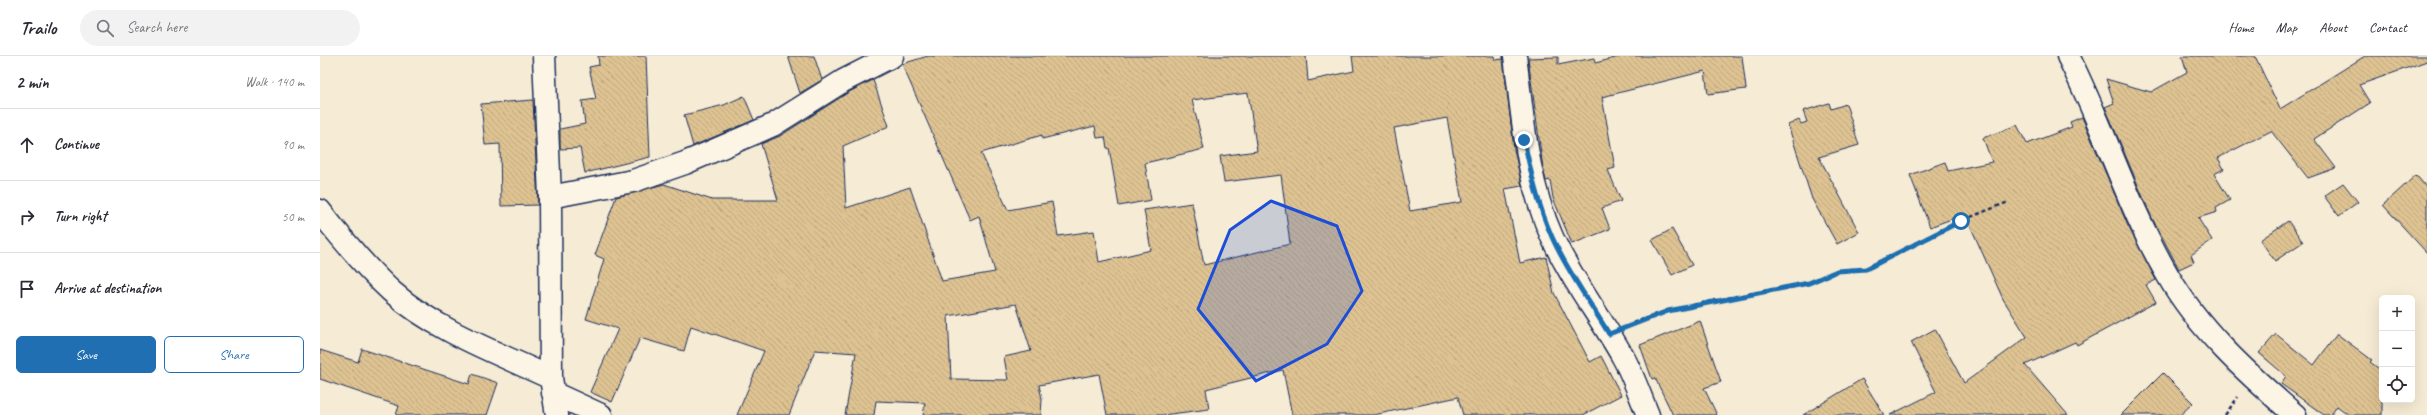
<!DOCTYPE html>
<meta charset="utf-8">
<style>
:root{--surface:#fff;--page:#f2f2f3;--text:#2b2b33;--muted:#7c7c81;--line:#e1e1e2;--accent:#1f6fb2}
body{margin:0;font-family:Caveat,sans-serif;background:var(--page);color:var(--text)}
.controls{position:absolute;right:12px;bottom:12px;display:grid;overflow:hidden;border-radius:6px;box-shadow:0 4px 16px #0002}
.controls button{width:36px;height:36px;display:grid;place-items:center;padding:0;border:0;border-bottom:1px solid var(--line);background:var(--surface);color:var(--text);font:20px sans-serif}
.stop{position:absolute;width:12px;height:12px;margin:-9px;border:3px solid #1f6fb2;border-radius:50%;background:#fff}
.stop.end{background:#1f6fb2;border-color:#fff;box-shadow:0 1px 4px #0008}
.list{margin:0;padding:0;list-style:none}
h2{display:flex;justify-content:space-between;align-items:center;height:52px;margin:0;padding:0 16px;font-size:17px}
h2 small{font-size:13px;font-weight:400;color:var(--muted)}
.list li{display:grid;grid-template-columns:26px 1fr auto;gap:12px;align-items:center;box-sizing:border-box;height:72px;padding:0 16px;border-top:1px solid var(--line)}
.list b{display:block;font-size:15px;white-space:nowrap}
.list em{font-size:13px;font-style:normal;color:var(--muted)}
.actions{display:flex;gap:8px;padding:12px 16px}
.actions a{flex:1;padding:9px 0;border:1px solid var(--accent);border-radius:6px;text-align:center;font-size:14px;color:var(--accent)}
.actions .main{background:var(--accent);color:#fff}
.icon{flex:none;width:22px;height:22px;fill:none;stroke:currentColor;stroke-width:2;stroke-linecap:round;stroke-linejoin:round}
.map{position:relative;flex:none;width:2107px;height:359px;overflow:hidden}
header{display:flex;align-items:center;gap:24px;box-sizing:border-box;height:56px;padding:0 20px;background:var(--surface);border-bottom:1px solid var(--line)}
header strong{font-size:19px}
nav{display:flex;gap:22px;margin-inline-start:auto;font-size:14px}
.search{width:280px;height:36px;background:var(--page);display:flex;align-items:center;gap:10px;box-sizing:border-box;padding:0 14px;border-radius:22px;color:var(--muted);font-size:15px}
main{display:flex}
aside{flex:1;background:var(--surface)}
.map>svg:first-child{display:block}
</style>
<header>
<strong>Trailo</strong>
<div class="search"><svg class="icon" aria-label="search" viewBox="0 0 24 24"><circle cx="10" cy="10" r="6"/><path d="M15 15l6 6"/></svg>Search here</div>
<nav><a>Home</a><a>Map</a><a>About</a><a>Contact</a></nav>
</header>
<main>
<aside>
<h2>2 min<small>Walk · 140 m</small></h2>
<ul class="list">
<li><svg class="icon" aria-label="ahead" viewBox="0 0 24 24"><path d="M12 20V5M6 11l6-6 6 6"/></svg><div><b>Continue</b></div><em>90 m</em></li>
<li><svg class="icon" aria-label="right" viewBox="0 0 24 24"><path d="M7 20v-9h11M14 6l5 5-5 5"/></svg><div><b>Turn right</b></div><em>50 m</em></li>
<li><svg class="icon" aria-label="arrive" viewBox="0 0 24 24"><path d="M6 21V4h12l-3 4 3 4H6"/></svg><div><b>Arrive at destination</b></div></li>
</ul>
<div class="actions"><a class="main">Save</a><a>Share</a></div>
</aside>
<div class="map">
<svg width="2107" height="359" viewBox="0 0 2107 359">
<defs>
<pattern id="building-back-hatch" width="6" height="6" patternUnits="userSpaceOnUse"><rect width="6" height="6" fill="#dec292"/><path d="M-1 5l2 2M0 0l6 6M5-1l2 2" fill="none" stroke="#bea780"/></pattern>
</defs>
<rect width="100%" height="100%" fill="#f6ebd4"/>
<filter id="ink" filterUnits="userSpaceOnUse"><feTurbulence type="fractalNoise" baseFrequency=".025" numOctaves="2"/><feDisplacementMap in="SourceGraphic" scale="8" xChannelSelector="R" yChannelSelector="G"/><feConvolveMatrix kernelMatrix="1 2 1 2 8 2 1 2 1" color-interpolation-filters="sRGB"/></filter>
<g filter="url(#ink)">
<path fill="url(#building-back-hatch)" stroke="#1b2f5e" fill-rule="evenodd" d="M278,0h48l4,101 -65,16 -5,-25 -20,1v-20l25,-5 -3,-23 14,-2 -7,-32 10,-2z
M468,0h26l8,24 -22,13z
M608,0h378l2,25 46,-10 -2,-15h142l1,4 8,-1 11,90 8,37 -17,3 15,74 26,-6 8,36 36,69 11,-6 20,39 -38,20h-120l-5,-18 -84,18h-82l-9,-45 -77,19 3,20 -46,6h-56l-8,-41 -60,11 3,14 -1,16h-118l2,-12 -49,-2 -2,14h-29l11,-62 -41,-3 -26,65h-52l27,-64 -73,-25 -7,25 -44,-13 -28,64 -22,-10 28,-63 -32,-10 18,-60 -9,-4 21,-58 48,-13 48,16h66l-17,-56 19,-8 69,-44 24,-12 16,46 -46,20 3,62 64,-21 32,94 53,-9 -16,-56 -9,4 -68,-156zM928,37l9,58 -37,5 4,26 57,-7 9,69 -86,21 -12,-62 -48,7 7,40 -52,12 -5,-31 -36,5 -6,-34 -44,8 -27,-57 61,-18v4l53,-13 2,12 8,-1 2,11h2l10,58 32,-6 -6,-37 59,-14 -12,-49zM1127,62l15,84 -52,9 -16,-83zM696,248l15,47 -27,6 4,23 -57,-1 -3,-63z
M1303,0h119l4,33 -38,5 -3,-23 -103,26 13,71 -7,2 13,31 -19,7 8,21 -38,15 -19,-46 -3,-18 -4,1 -3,-13 -15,-110 30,-1v8l36,-7 1,5z
M1862,0h73l25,53 85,-53h62v5l-68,24 11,18 -56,36 22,29 -28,10 -37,-47 -53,27 6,11 -10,5 16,26 -14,8 1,4 -19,6 14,22 -21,15 3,7 -15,7 -28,-53 -46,-109 9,-4 -8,-24 45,13 36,-20z
M424,40l10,24 -61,26 -9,-31 40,-10z
M213,44l5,105 -37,1 -1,-62 -15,1 -4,-41z
M1509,47l2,6 15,-5 13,41 -40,12 40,75 -22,12 -25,-45 -24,-74 11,-5 2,4 6,-2 -4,-11z
M1762,61l46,109 28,54 -10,5 10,17 -79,43 -2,-3 -50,23 43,50h-178l46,-23 -25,-50 24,-13 29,54 63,-46 -24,-38 -38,-85 -35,13 -20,-52 35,-13 3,9 44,-9 -9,-24 34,-13 10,19 45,-17 -2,-5z
M2096,119l11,13v65l-44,-48z
M2023,127l15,19 -19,14 -15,-20z
M1968,165l15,21 -28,19 -15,-21z
M1352,173l20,36 -20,10 -20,-35z
M1380,265l21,61 -17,6 13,27h-44l-18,-37 -3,1 -12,-34z
M1956,278l38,31 23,-31 35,26 -2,2 12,9v44h-33l-12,-9 -6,9h-7l-43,-31 5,-8 -27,-23z
M42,293l107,35 3,-10 26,9 -11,32h-91l3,-9 -79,-27v-29l38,12z
M1843,317l30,30 -13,12h-59z
M1542,323l22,36h-81z"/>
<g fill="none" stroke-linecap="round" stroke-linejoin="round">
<g stroke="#1b2f5e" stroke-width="25">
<path id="minor" d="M224,0l6,141 1,181 6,37
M1195,0c8,61 11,123 37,181 19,42 48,79 71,120 10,18 17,39 25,58
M1748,0c36,71 59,149 99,218 31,55 81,100 128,141
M230,141l83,-16 52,-18 88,-38 70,-44 49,-25
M0,155c22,28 45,56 71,80 45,40 107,62 160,87
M233,337l48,22"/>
</g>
<path stroke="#1b2f5e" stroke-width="2.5" stroke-dasharray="4 3" stroke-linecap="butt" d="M1313,267l35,-12 45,-10 96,-18 28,-12 29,-2 95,-48 47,-19
M1905,359l13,-18"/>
<use href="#minor" stroke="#fcf5e5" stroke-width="22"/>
</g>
</g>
<g fill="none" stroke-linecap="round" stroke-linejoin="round" filter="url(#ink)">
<path stroke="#1f6fb2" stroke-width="5" d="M1204,84c7,33 14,66 28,97 15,34 38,65 57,97l59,-23 141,-28 28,-12 29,-2 95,-48"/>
</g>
<path fill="#1d4ed8" fill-opacity="0.2" stroke="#1d4ed8" stroke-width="3" stroke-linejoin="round" d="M951,145l66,25 25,65 -35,53 -71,37 -58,-72 32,-79z"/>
</svg>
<div class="controls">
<button>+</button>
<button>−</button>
<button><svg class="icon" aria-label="locate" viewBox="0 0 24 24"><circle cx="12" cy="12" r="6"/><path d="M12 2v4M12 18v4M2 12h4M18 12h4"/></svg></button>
</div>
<div class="stop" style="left:1641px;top:165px"></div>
<div class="stop end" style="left:1204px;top:84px"></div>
</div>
</main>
